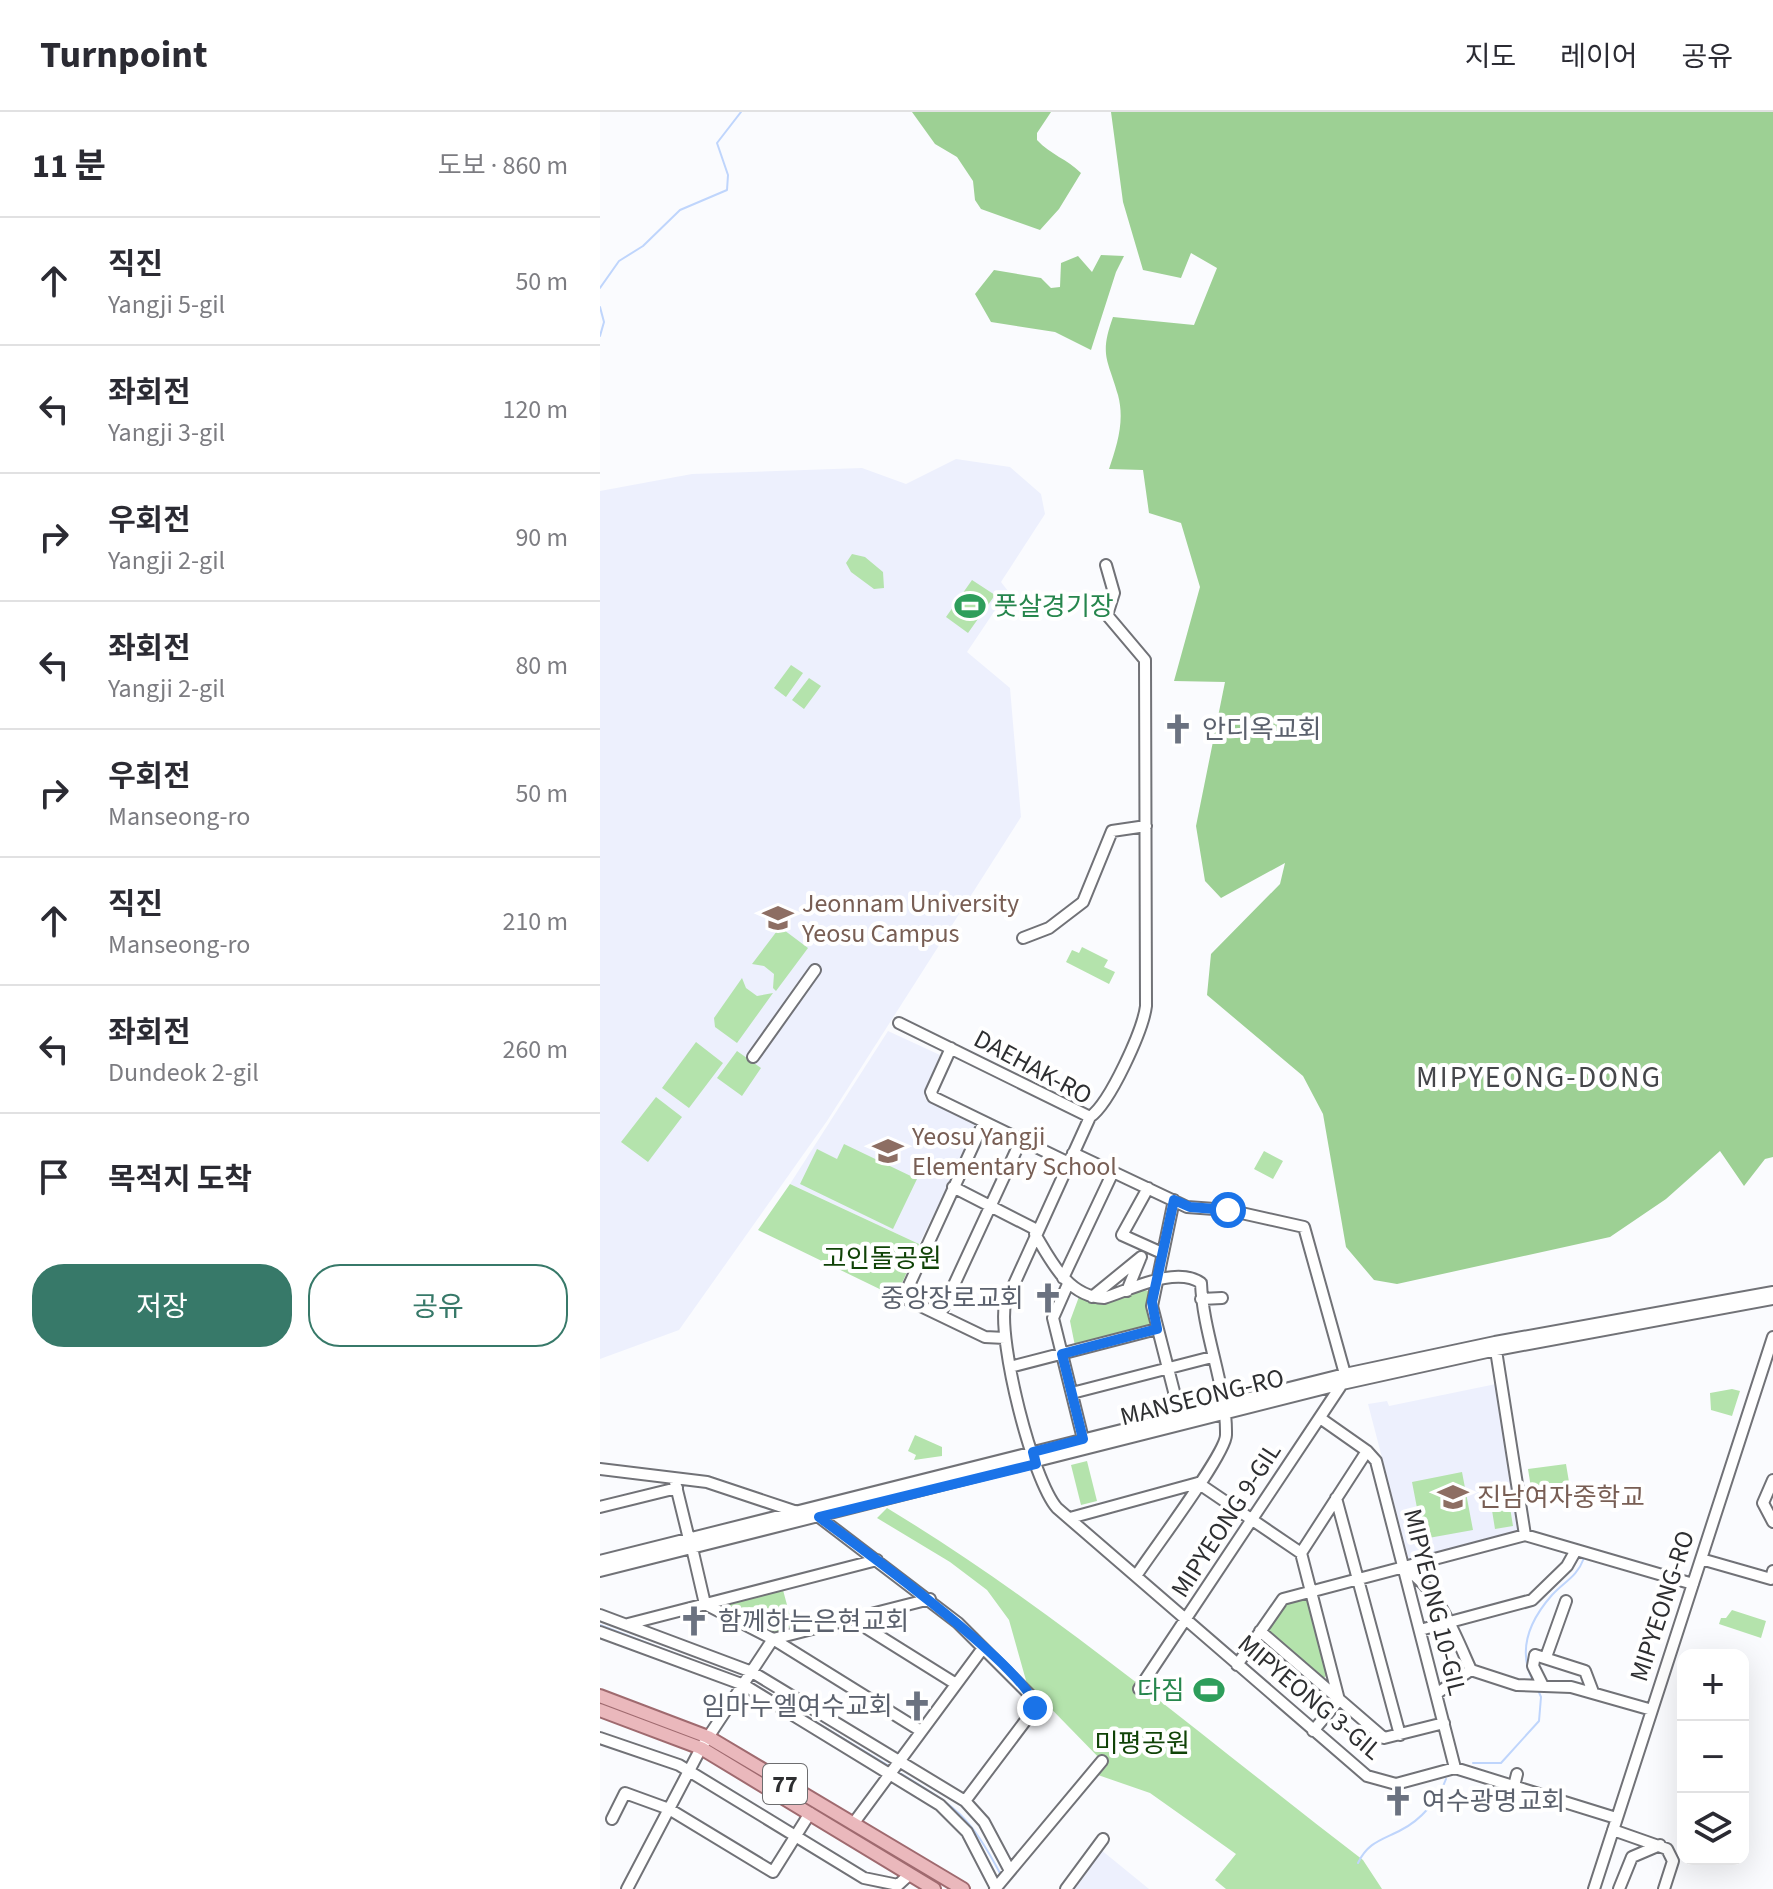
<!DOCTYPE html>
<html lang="ko">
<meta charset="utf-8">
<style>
:root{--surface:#fff;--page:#f7f7f7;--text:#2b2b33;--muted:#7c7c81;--line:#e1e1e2;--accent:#377969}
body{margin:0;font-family:"Source Sans 3","Noto Sans KR",sans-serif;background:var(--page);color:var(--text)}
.controls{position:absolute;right:24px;bottom:24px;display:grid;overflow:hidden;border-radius:16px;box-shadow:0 8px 32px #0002}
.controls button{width:72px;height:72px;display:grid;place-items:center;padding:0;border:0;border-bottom:2px solid var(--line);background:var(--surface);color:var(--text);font:40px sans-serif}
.stop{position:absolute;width:24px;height:24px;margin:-18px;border:6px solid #1a73e8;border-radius:50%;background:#fff}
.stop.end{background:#1a73e8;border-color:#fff;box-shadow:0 2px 8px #0008}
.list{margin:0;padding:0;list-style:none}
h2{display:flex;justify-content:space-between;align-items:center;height:104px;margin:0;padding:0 32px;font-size:34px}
h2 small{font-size:26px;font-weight:400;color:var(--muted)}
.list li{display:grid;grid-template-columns:52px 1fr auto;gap:24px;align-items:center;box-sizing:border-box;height:128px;padding:0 32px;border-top:2px solid var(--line)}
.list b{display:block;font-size:30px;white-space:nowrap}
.list p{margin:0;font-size:26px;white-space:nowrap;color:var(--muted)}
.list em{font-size:26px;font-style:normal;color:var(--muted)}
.actions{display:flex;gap:16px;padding:24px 32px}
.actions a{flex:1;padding:18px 0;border:2px solid var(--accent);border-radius:32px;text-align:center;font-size:28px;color:var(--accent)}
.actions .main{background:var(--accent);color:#fff}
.icon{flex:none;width:44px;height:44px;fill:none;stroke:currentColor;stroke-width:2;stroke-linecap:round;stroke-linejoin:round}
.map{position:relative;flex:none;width:1173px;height:1777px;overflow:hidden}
header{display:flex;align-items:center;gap:48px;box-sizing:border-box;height:112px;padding:0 40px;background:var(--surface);border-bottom:2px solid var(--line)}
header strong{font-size:38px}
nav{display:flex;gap:44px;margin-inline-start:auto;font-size:28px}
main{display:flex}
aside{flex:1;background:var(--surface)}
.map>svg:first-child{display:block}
</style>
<header>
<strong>Turnpoint</strong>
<nav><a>지도</a><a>레이어</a><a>공유</a></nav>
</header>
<main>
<aside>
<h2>11 분<small>도보 · 860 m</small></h2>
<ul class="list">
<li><svg class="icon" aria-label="ahead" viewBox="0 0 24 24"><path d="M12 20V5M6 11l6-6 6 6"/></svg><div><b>직진</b><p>Yangji 5-gil</p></div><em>50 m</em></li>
<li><svg class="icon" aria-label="left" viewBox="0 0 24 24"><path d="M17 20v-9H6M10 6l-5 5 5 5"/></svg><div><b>좌회전</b><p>Yangji 3-gil</p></div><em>120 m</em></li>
<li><svg class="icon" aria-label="right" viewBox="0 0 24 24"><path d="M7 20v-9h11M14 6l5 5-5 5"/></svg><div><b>우회전</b><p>Yangji 2-gil</p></div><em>90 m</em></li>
<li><svg class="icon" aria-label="left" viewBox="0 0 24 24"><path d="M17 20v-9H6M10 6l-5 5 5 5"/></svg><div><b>좌회전</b><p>Yangji 2-gil</p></div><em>80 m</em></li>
<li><svg class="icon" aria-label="right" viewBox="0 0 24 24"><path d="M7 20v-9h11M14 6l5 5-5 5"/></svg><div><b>우회전</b><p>Manseong-ro</p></div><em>50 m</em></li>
<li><svg class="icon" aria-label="ahead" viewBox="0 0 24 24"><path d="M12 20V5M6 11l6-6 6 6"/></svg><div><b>직진</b><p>Manseong-ro</p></div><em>210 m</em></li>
<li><svg class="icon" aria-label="left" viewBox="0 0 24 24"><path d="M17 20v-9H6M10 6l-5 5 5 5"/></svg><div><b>좌회전</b><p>Dundeok 2-gil</p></div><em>260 m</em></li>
<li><svg class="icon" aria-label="arrive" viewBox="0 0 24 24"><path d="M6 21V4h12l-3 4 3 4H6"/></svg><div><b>목적지 도착</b></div></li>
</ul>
<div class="actions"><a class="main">저장</a><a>공유</a></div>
</aside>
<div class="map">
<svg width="1173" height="1777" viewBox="0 0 1173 1777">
<rect width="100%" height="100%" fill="#fafbfe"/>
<path fill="#edf0fd" d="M356,347l54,8 31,27 4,20 -44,68 7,9 -41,61 43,36 11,129 -194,304 -148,209 -79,29v-868l92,-17 170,-6 44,16z
M288,919l52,24 -16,40 2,5 49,23 1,6 -57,115 -129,-60z
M896,1272l24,150 -111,27 -41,-157 19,-3 2,5z
M500,1737l49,40h-77z"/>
<path fill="#b4e3ac" d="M252,442l13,3 18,15 1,16 -10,1 -23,-17 -5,-9z
M372,468l23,15 -27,38 -22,-16z
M191,553l12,8 -17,24 -12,-9z
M209,566l12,8 -17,23 -12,-9z
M180,815l28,21 -32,43 -3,-3 1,-14 -10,-8 -12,-2z
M482,835l26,13 -4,7 11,5 -6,12 -43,-22 6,-12 7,3z
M142,866l4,10 11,8 16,-3 -36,50 -22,-16 -1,-9z
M96,930l27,21 -34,45 -27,-20z
M137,939l24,17 -19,28 -25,-18z
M56,985l26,20 -34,45 -27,-20z
M244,1032l73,35 -24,50 -93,-45 17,-35 20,10z
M664,1039l19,10 -10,18 -19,-10z
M190,1072l129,60 -23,53 -138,-67z
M542,1178l8,1 -3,12 3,20 -3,4 -72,19 -5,-25 10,-27 23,8z
M1132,1277l8,2 -8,25 -21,-6 -1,-17z
M315,1323l27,12v9l-28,4 2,-5 -8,-4z
M487,1349l10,40 -16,4 -10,-40z
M966,1352l4,24 -38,6 -4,-25z
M862,1360l11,58 -50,9 -11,-57z
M908,1383l5,31 -18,3 -5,-31z
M287,1396c169,102 319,232 476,352l19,29h-156l-11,-9 21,-26 -86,-61 -52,-18 9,-9 -80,-82 -18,-64 -22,-30 -37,-28 -73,-44z
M183,1478l11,41 -20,5 -52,-26 -1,-4z
M704,1486l4,1 19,76 -4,4 -55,-48 15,-27z
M1132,1498l34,11 -5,17 -42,-14 2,-6h5z"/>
<path fill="#9dd094" d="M312,0h139l-14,21v7c14,15 30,19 44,33l-22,36 -19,21 -59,-21 -6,-9 -2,-19 -16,-24 -22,-13z
M511,0h662v1045l-8,2 -21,27 -24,-35 -54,48 -56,38 -213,47 -23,-4 -28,-33 -23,-133 -20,-38 -96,-81 4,-41 69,-70 5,-21 -64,35 -16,-17 -9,-55 29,-144 -51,-1 26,-94 -19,-64 -32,-10 -6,-43 -34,-1c8,-24 16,-48 9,-74 -10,-36 -19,-39 -5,-78l81,8 23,-57 -26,-15 -10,25 -38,-8 -20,-68z
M501,143l23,1 -8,16 -25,78 -36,-18 -64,-10 -16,-28 19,-24 47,8 10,10 9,-1 1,-24 17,-7 14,16z"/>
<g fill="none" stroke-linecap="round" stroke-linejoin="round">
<path stroke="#bfd5fc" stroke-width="2" d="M0,176l19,-27 24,-15 37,-36 47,-20 1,-15 -11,-32 24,-31
M0,195l4,15 -4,14
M0,1513l141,54
M933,1569c-16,-31 -3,-61 19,-86 13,-14 25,-18 32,-37
M151,1571l138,83
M873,1651h28l38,-42 2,-24 -3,-7
M298,1660c58,35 70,41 103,103
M758,1751c10,-21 24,-23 43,-33 20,-10 38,-31 45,-51"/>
<g stroke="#717277" stroke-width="14">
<path id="minor" d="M506,453l8,28 -7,22 38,45 1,346c-3,24 -36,97 -56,111l-85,187c-7,38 27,175 52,204l310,268 29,8 59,-16 161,50
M423,826l26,-10 34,-26 29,-71 34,-5
M299,911l191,94
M351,936l-20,44 2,5 136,66
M153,945l62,-87
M384,1010l-79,172 3,6 77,37 20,1
M473,1041l114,54 41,3 76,17 41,147 -3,10 -203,305
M353,1075l84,43
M548,1076l-26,47 40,18
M574,1088l-22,106 28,109
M435,1122c16,27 33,63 69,64 26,-8 72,-33 97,-15 2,52 26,103 25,152 0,19 -76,119 -90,141
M463,1166l50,-106
M468,1172l-15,34 30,121
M527,1179l13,-32
M492,1185l49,-40
M601,1187l21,-1
M340,1203l81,-175
M895,1232l30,191
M410,1255l147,-38
M472,1281l140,-36
M720,1306l47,33 9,10 79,307
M0,1357l107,13 90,30
M1173,1368l-10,23 10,19
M75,1370l14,57
M598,1371l103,70 38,147
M736,1386l64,237
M0,1395l77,-19
M219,1405l139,106 75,75 2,10 -70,93 19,21 25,47
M470,1406l128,-35
M92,1436l13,56 68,35 148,92
M701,1441l66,-102
M1101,1447l70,20 2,-8
M0,1449l745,-187 150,-32 278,-50
M804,1456c35,21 51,67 67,102l46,15 54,2 81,23
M0,1459l742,-187 154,-34 277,-51
M0,1503l152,57 213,129
M252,1507l104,65
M28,1512l249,-64
M820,1518l112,-30 35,-34 9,-16
M660,1519l124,107 60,-15
M0,1520l144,53 196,120 27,27 29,56
M946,1545l20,-56
M637,1553l46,-66 242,-64 168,49
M943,1574l-10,-20 2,-11 50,16 8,21
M836,1582l35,-24
M713,1619l26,-31
M0,1626l79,27 185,113 34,7 12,-11
M914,1674l3,-12
M12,1707l13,-26 44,16 104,63 37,-59
M253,1712l130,-176
M1013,1718l54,19 6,12 -9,28
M27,1777l74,-141 72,-109 157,-40
M395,1777l107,-128
M466,1777l37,-50
M994,1777l179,-552
M1019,1777l13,-32 28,-12"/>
</g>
<g stroke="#9f6a6f" stroke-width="16">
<path id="major" d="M0,1584l108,41 255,152
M0,1598l101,38 233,141"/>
</g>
<use href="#minor" stroke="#fff" stroke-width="10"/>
<use href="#major" stroke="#eab8bc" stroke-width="12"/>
</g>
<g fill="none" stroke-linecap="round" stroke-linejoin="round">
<path stroke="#1a73e8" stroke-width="10" d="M435,1596c1,-33 -182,-166 -216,-191l217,-53 -3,-12 50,-13 -21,-85 95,-25 -5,-27 22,-102 16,7 38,3"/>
</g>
<defs>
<g id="stadium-bare" transform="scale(2.4)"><path d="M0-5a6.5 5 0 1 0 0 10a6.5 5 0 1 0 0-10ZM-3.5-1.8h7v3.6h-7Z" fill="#2e9e5b" stroke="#fff" stroke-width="2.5" paint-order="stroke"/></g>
<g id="church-bare" transform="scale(2.4)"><path d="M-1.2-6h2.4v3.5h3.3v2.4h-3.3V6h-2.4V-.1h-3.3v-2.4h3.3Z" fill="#6b7280" stroke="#fff" stroke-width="2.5" paint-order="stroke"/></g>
<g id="university-bare" transform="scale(2.4)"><path d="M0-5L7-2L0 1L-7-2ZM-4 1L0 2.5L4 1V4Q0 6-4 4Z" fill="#8d6e63" stroke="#fff" stroke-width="2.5" paint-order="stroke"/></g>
<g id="school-bare" transform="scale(2.4)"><path d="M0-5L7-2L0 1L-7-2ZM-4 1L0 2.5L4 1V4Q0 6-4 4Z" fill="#8d6e63" stroke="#fff" stroke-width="2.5" paint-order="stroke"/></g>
</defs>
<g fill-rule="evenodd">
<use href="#stadium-bare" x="370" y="494"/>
<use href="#church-bare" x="578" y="617"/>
<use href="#university-bare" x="178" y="806"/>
<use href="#school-bare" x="288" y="1039"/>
<use href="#church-bare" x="448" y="1186"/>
<use href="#school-bare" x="853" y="1385"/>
<use href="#church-bare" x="94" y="1509"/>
<use href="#stadium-bare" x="609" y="1578"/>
<use href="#church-bare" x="317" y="1594"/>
<use href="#church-bare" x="798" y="1689"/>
</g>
<g text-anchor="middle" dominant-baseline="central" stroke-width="8" stroke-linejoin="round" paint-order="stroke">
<rect fill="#fff" stroke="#6d6d6f" stroke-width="2" x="163" y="1652" width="44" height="40" rx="6"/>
<g font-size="24" font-weight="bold" fill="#2e2f31">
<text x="185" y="1672">77</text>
</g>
<g font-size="26" fill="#27864d" stroke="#fff" text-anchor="start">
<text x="394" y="494">풋살경기장</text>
<text x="585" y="1578" text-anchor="end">다짐</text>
</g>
<g font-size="26" fill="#5b616d" stroke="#fff" text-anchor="start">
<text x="602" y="617">안디옥교회</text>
<text x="424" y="1186" text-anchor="end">중앙장로교회</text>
<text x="118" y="1509">함께하는은현교회</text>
<text x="293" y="1594" text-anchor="end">임마누엘여수교회</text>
<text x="822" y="1689">여수광명교회</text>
</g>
<g font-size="26" fill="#785e54" stroke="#fff" text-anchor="start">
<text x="202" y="791">Jeonnam University<tspan x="202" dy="30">Yeosu Campus</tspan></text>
<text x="312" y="1024">Yeosu Yangji<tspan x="312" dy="30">Elementary School</tspan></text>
<text x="877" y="1385">진남여자중학교</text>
</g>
<g font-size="26" fill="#2e2f31" stroke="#fff">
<text transform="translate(433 955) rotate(28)">DAEHAK-RO</text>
<text transform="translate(602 1285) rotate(-14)">MANSEONG-RO</text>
<text transform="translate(626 1408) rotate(-57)">MIPYEONG 9-GIL</text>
<text transform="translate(835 1490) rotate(76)">MIPYEONG 10-GIL</text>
<text transform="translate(1062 1494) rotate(-72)">MIPYEONG-RO</text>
<text transform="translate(710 1585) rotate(40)">MIPYEONG 3-GIL</text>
</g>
<g font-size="26" fill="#104307" stroke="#fff">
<text x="282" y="1146">고인돌공원</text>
<text x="542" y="1631">미평공원</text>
</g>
<g font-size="30" letter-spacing="2" fill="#45464a" stroke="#fff">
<text x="939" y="965">MIPYEONG-DONG</text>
</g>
</g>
</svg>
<div class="controls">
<button>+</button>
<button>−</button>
<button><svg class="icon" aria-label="layers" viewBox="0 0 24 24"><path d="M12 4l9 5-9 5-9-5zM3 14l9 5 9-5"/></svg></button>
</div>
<div class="stop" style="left:628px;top:1098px"></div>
<div class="stop end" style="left:435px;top:1596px"></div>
</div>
</main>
